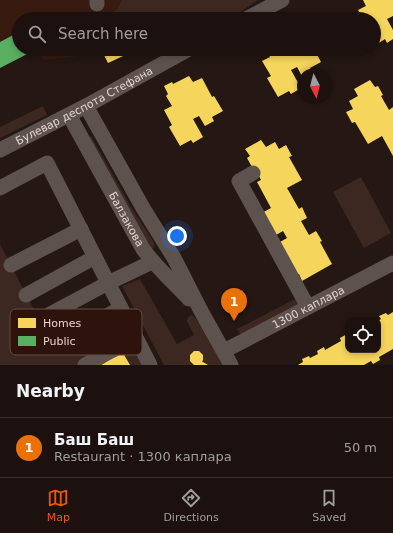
<!DOCTYPE html>
<meta charset="utf-8">
<style>
:root{--surface:#1c110e;--page:#251a17;--text:#f1f3f6;--muted:#a09d9e;--line:#3a312e;--accent:#ea580c}
body{margin:0;font-family:"DejaVu Sans",sans-serif;background:var(--page);color:var(--text)}
.controls{position:absolute;right:12px;bottom:12px;display:grid;overflow:hidden;border-radius:8px;box-shadow:0 2px 6px #0003}
.controls button{width:36px;height:36px;display:grid;place-items:center;padding:0;border:0;border-bottom:1px solid var(--line);background:var(--surface);color:var(--text);font:20px sans-serif}
.compass{position:absolute;left:297px;top:68px;width:36px;height:36px;border-radius:50%;background:var(--surface);box-shadow:0 2px 6px #0003;rotate:173deg}
.you{position:absolute;left:177px;top:236px;width:14px;height:14px;margin:-10px;border:3px solid #fff;border-radius:50%;background:#1a73e8;box-shadow:0 0 0 6px #1a73e833}
.badge{display:grid;place-items:center;width:26px;height:26px;border-radius:50%;background:var(--accent);color:#fff;font-size:13px;font-weight:700}
.pin{position:absolute;translate:-50% -33px;filter:drop-shadow(0 1px 2px #0008)}
.pin::after{content:'';position:absolute;top:21px;width:14px;height:12px;background:inherit;clip-path:polygon(0 0,100% 0,50% 100%)}
.list{margin:0;padding:0;list-style:none}
h2{display:flex;justify-content:space-between;align-items:center;height:52px;margin:0;padding:0 16px;font-size:17px}
h2 small{font-size:13px;font-weight:400;color:var(--muted)}
.list li{display:grid;grid-template-columns:26px 1fr auto;gap:12px;align-items:center;box-sizing:border-box;height:60px;padding:0 16px;border-top:1px solid var(--line)}
.list b{display:block;font-size:15px;white-space:nowrap}
.list p{margin:0;font-size:13px;white-space:nowrap;color:var(--muted)}
.list em{font-size:13px;font-style:normal;color:var(--muted)}
.icon{flex:none;width:22px;height:22px;fill:none;stroke:currentColor;stroke-width:2;stroke-linecap:round;stroke-linejoin:round}
.map{position:relative;flex:none;width:393px;height:365px;overflow:hidden}
.search{position:absolute;background:var(--surface);box-shadow:0 2px 6px #0003;left:12px;right:12px;top:12px;height:44px;display:flex;align-items:center;gap:10px;box-sizing:border-box;padding:0 14px;border-radius:22px;color:var(--muted);font-size:15px}
.sheet{height:112px;background:var(--surface)}
nav{display:flex;justify-content:space-around;align-items:center;box-sizing:border-box;height:56px;border-top:1px solid var(--line);background:var(--surface);font-size:11px;color:var(--muted)}
nav a{display:grid;justify-items:center;gap:2px}
nav .on{color:var(--accent)}
.map>svg:first-child{display:block}
</style>
<div class="map">
<svg width="393" height="365" viewBox="0 0 393 365">
<rect width="100%" height="100%" fill="#251713"/>
<path fill="#381a10" d="M0,0h122l-6,10 -12,9h-85v30h77l-14,7 -38,4 -9,-10 -35,18z"/>
<path fill="#3d2721" d="M122,0h136l-19,13 -5,6h-130l12,-9z
M43,106l4,9 -47,23v-11z
M91,136l40,71 22,34 2,4 -2,4 -5,-1 -60,-110z
M361,177l30,56 -27,15 -31,-56z
M0,244l57,110 69,-36 24,47h-150z
M140,279l37,65 17,-9 -7,-14 1,-4 4,-2c9,6 24,38 30,50h-58l-42,-79z
M299,297l4,7 -62,32 -4,-7z"/>
<path fill="#f6d55c" d="M363,0h30v16l-6,3 6,11v9l-6,4 -2,-4 -11,7v-27h-11l-5,-9 8,-4z
M101,49h32l1,2 -26,12z
M266,49h48l7,13 -11,6 2,4 -3,2h-6v4l-6,-11 -6,3 10,18 -10,6 -2,-3 -11,6 -11,-19 4,-2 -9,-15 8,-4z
M189,76l4,6 9,-4 10,19 2,-1 9,15 -11,6 2,4 -9,5 -6,-10 -6,3 10,18 -10,6 -2,-3 -11,6 -11,-19 3,-2 -8,-15 8,-4 -6,-10 2,-2 -4,-8 8,-4 1,2z
M370,80l5,7 3,-1 5,9 -2,1 8,14 4,-3v49l-11,-20 -14,8 -13,-22 -3,1 -6,-11 7,-3 -4,-8 9,-5 -4,-7z
M261,140l5,7 9,-5 4,7 7,-4 6,11 -3,1 13,23 -15,8 12,21 3,-2 5,11 -6,3 8,14 7,-4 6,10 -2,1 12,22 -30,17 -3,-7 -3,1 -16,-33 7,-4 -4,-7 -7,4 -16,-21 11,-6 -14,-26 4,-2 -7,-14 -2,1 -5,-9 3,-2 -5,-7z
M393,312v37l-14,8 1,3 -7,4 -2,-3 -7,4h-66l5,-3 -1,-3 7,-3 1,2 8,-4 -1,-3 7,-4 1,3 16,-9 -1,-3 7,-4 1,3v13h30v-29l3,-2 -2,-3 7,-3 2,2z
M194,351h5l4,4v5l-1,2h1l5,3h-14l-4,-4v-6z
M123,353l7,12h-29l5,-3 6,-6 1,2z"/>
<path fill="#5aae61" d="M19,32v17h18l-37,19v-26z"/>
<g fill="none" stroke-linecap="round" stroke-linejoin="round">
<g stroke="#5d524e" stroke-width="15">
<path d="M97,0v4"/>
<path d="M246,19l36,-19"/>
<path d="M86,106l57,102 31,50 27,53 30,54"/>
<path id="s1" d="M69,115l74,134c13,18 31,34 46,50"/>
<path id="s2" d="M0,150l86,-44 103,-57"/>
<path d="M253,173l-14,8 69,126"/>
<path d="M0,188l47,-25 103,202"/>
<path d="M11,265l70,-36"/>
<path d="M26,295l69,-38"/>
<path d="M39,320l69,-37 44,-21"/>
<path d="M53,346l68,-38"/>
<path id="s3" d="M224,351l169,-88"/>
<path d="M85,365l50,-27"/>
</g>
</g>
<g text-anchor="middle" dominant-baseline="central" stroke-width="4" stroke-linejoin="round" paint-order="stroke">
<g font-size="11" fill="#e6d3ce" stroke="#2d130b">
<text stroke="none"><textPath href="#s2" startOffset="95">Булевар деспота Стефана</textPath></text>
<text stroke="none"><textPath href="#s1" startOffset="119">Балзакова</textPath></text>
<text stroke="none"><textPath href="#s3" startOffset="95">1300 каплара</textPath></text>
</g>
</g>
<rect x="10" y="309" width="132" height="46" rx="6" fill="#2d130b" stroke="#644d46" stroke-width="1"/>
<rect x="18" y="318" width="18" height="10" fill="#f6d55c"/>
<rect x="18" y="336" width="18" height="10" fill="#5aae61"/>
<g font-size="11" fill="#e6d3ce">
<text x="43" y="327">Homes</text>
<text x="43" y="345">Public</text>
</g>
</svg>
<div class="controls">
<button><svg class="icon" aria-label="locate" viewBox="0 0 24 24"><circle cx="12" cy="12" r="6"/><path d="M12 2v4M12 18v4M2 12h4M18 12h4"/></svg></button>
</div>
<svg class="compass" viewBox="-18 -18 36 36"><path d="M0-13l5 13h-10z" fill="#e53935"/><path d="M0 13l5-13h-10z" fill="#a09d9e"/></svg>
<div class="you"></div>
<div class="pin badge" style="left:234px;top:321px;background:#e8710a">1</div>
<div class="search"><svg class="icon" aria-label="search" viewBox="0 0 24 24"><circle cx="10" cy="10" r="6"/><path d="M15 15l6 6"/></svg>Search here</div>
</div>
<section class="sheet">
<h2>Nearby<small></small></h2>
<ul class="list">
<li><span class="badge" style="background:#e8710a">1</span><div><b>Баш Баш</b><p>Restaurant · 1300 каплара</p></div><em>50 m</em></li>
</ul>
</section>
<nav>
<a class="on"><svg class="icon" aria-label="map" viewBox="0 0 24 24"><path d="M3 6l6-2 6 2 6-2v14l-6 2-6-2-6 2zM9 4v14M15 6v14"/></svg>Map</a>
<a><svg class="icon" aria-label="directions" viewBox="0 0 24 24"><path d="M12 3l9 9-9 9-9-9zM9 14v-3h6M13 9l2 2-2 2"/></svg>Directions</a>
<a><svg class="icon" aria-label="saved" viewBox="0 0 24 24"><path d="M7 4h10v16l-5-4-5 4z"/></svg>Saved</a>
</nav>
